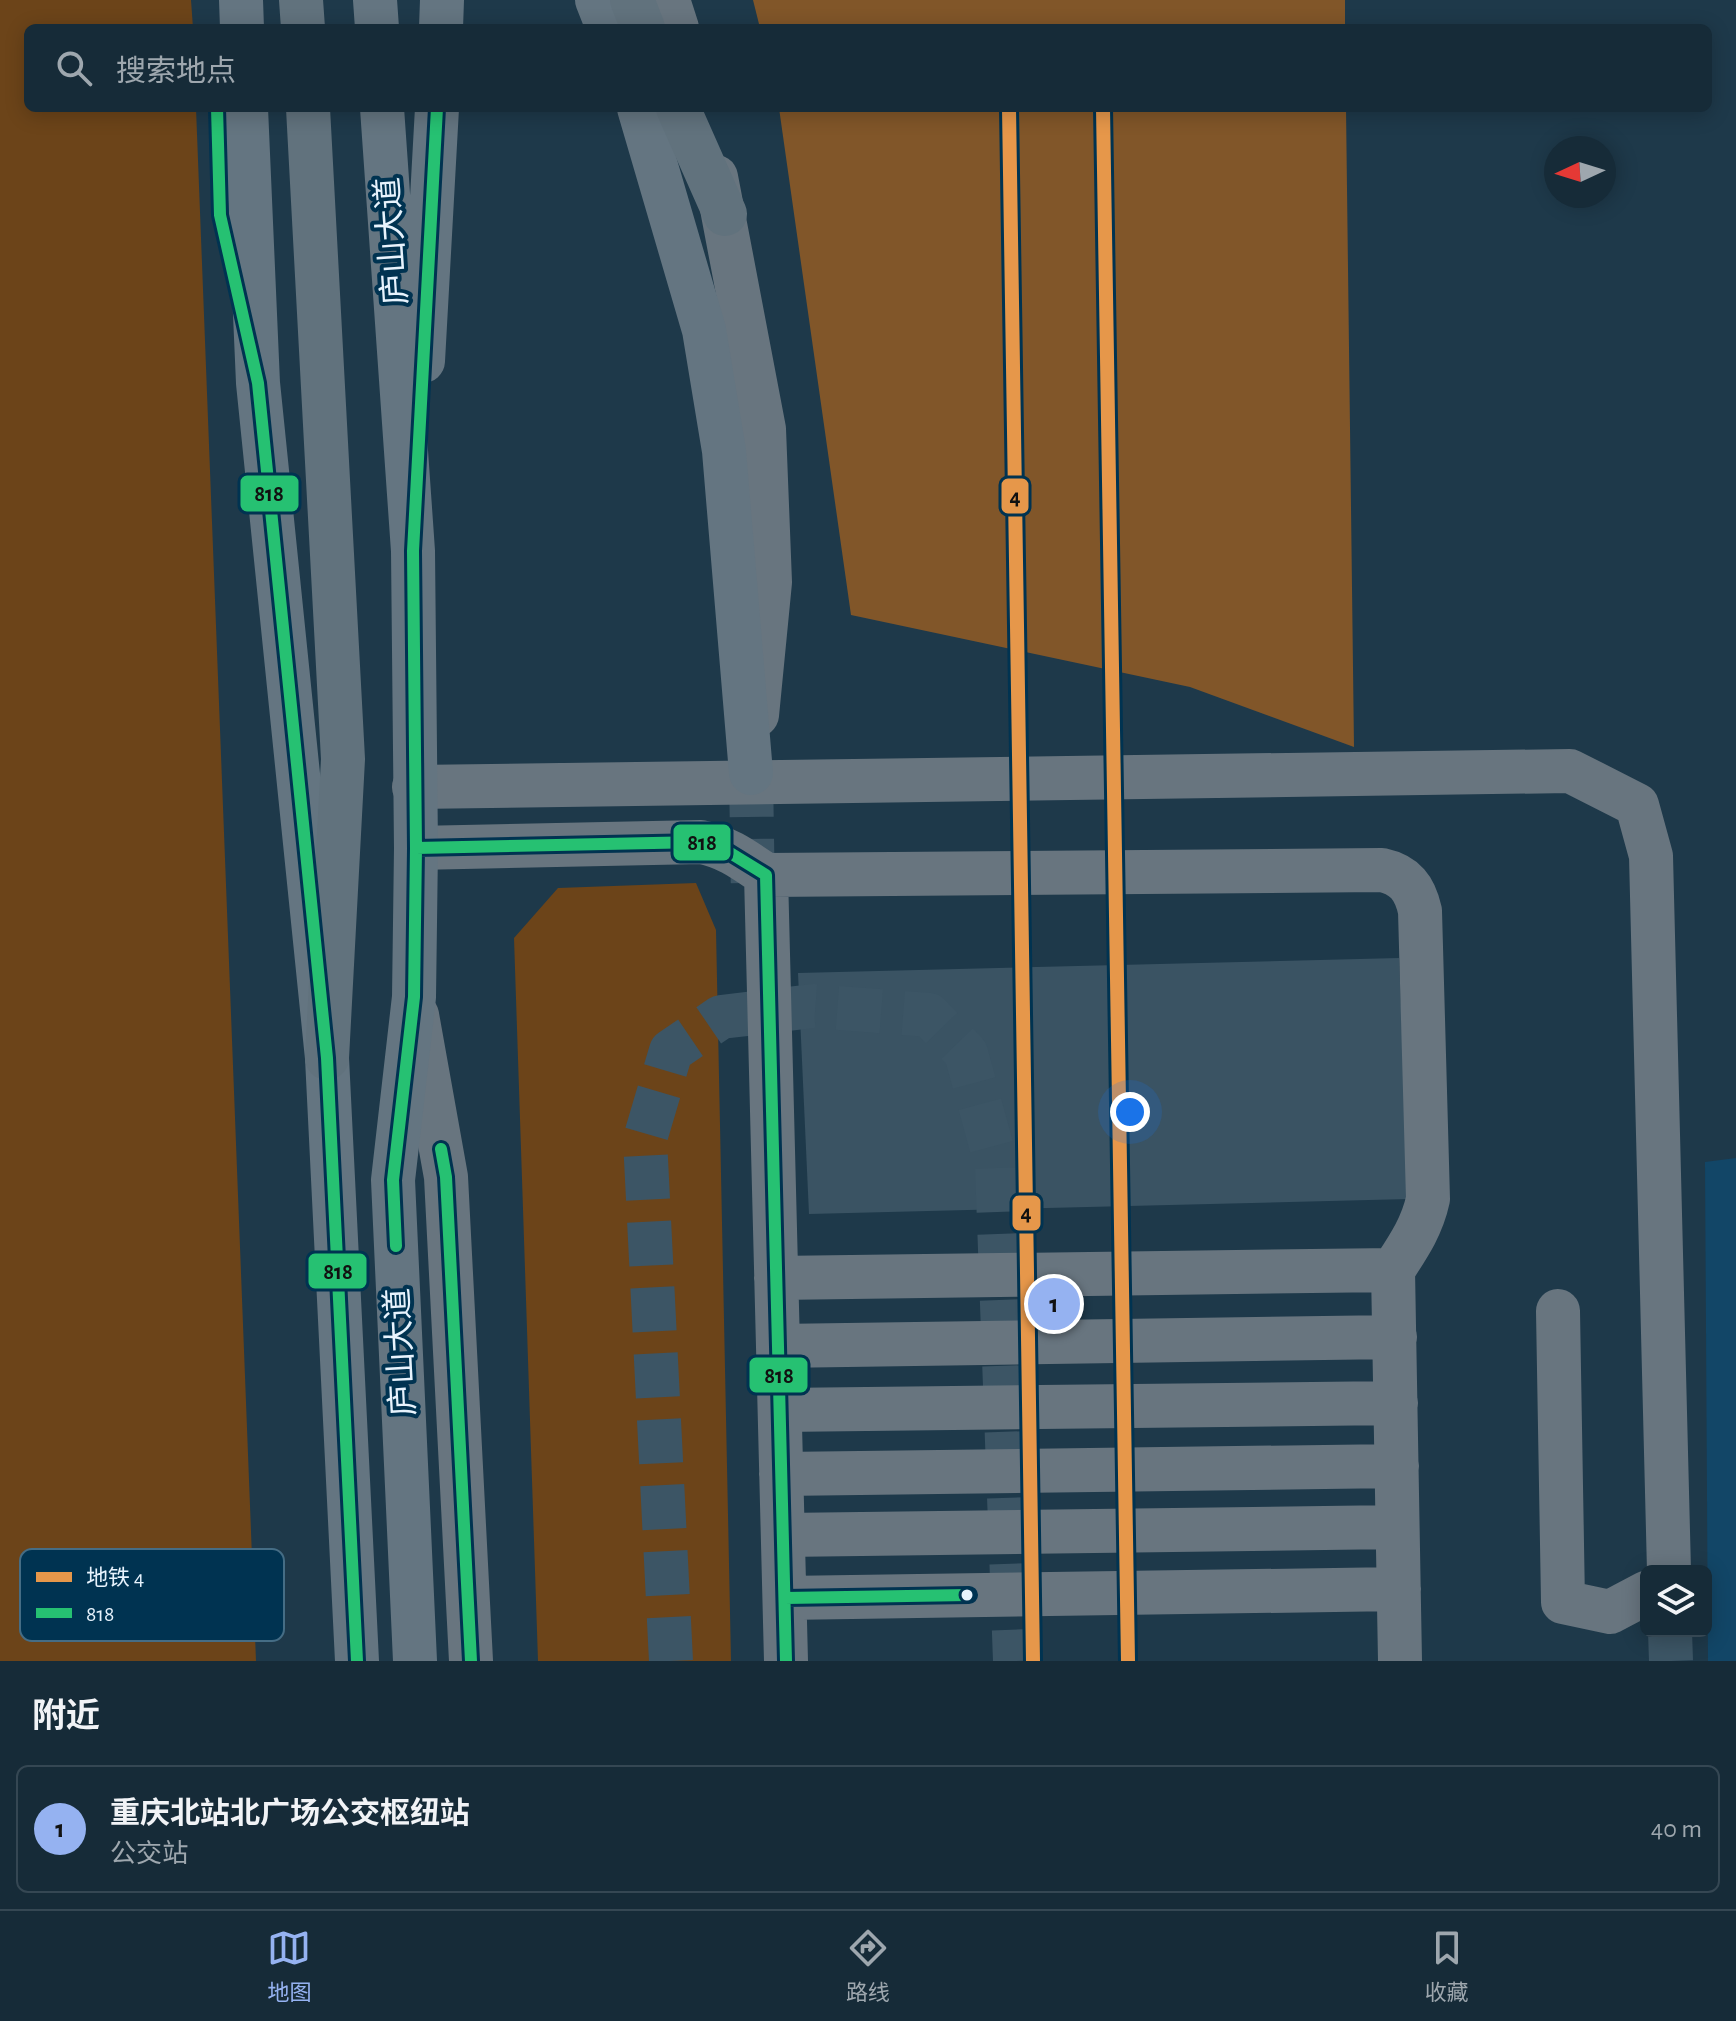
<!DOCTYPE html>
<html lang="zh">
<meta charset="utf-8">
<style>
:root{--surface:#162b38;--page:#1f3340;--text:#f1f3f6;--muted:#9ea7ae;--line:#354753;--accent:#95b2f1}
body{margin:0;font-family:"Alegreya Sans","Noto Sans SC",sans-serif;background:var(--page);color:var(--text)}
.controls{position:absolute;right:24px;bottom:24px;display:grid;overflow:hidden;border-radius:12px;box-shadow:0 4px 20px #0003}
.controls button{width:72px;height:72px;display:grid;place-items:center;padding:0;border:0;border-bottom:2px solid var(--line);background:var(--surface);color:var(--text);font:40px sans-serif}
.compass{position:absolute;left:1544px;top:136px;width:72px;height:72px;border-radius:50%;background:var(--surface);box-shadow:0 4px 20px #0003;rotate:266deg}
.you{position:absolute;left:1130px;top:1112px;width:28px;height:28px;margin:-20px;border:6px solid #fff;border-radius:50%;background:#1a73e8;box-shadow:0 0 0 12px #1a73e833}
.badge{display:grid;place-items:center;width:52px;height:52px;border-radius:50%;background:var(--accent);color:#111;font-size:26px;font-weight:700}
.pin{position:absolute;translate:-50% -50%;border:4px solid #fff;box-shadow:0 2px 8px #0006}
.list{margin:0;padding:0;list-style:none}
h2{display:flex;justify-content:space-between;align-items:center;height:104px;margin:0;padding:0 32px;font-size:34px}
h2 small{font-size:26px;font-weight:400;color:var(--muted)}
.list li{display:grid;grid-template-columns:52px 1fr auto;gap:24px;align-items:center;box-sizing:border-box;height:128px;margin:0 16px 16px;padding:0 16px;border:2px solid var(--line);border-radius:12px}
.list b{display:block;font-size:30px;white-space:nowrap}
.list p{margin:0;font-size:26px;white-space:nowrap;color:var(--muted)}
.list em{font-size:26px;font-style:normal;color:var(--muted)}
.icon{flex:none;width:44px;height:44px;fill:none;stroke:currentColor;stroke-width:2;stroke-linecap:round;stroke-linejoin:round}
.map{position:relative;flex:none;width:1736px;height:1661px;overflow:hidden}
.search{position:absolute;background:var(--surface);box-shadow:0 4px 20px #0003;left:24px;right:24px;top:24px;height:88px;display:flex;align-items:center;gap:20px;box-sizing:border-box;padding:0 28px;border-radius:12px;color:var(--muted);font-size:30px}
.sheet{height:248px;background:var(--surface)}
nav{display:flex;justify-content:space-around;align-items:center;box-sizing:border-box;height:112px;border-top:2px solid var(--line);background:var(--surface);font-size:22px;color:var(--muted)}
nav a{display:grid;justify-items:center;gap:4px}
nav .on{color:var(--accent)}
.map>svg:first-child{display:block}
</style>
<div class="map">
<svg width="1736" height="1661" viewBox="0 0 1736 1661">
<rect width="100%" height="100%" fill="#1e394a"/>
<path fill="#124667" d="M1736,1158v503h-28l-3,-499z"/>
<path fill="#6c4419" d="M0,0h191l2,28h-165v80h168l60,1553h-256z
M696,883l20,47 15,731h-193l-24,-723 44,-50z"/>
<path fill="#815629" d="M753,0h592v28h-585z
M779,108h567l8,639 -164,-60 -339,-72z"/>
<path fill="#3a5363" d="M1399,958l10,241 -600,15 -11,-241z"/>
<g fill="none" stroke-linecap="round" stroke-linejoin="round">
<path stroke="#3c5565" stroke-width="44" stroke-dasharray="44 22" stroke-linecap="butt" d="M751,773l2,126
M1670,1631l1,30
M671,1661l-26,-522 26,-88 50,-34 92,-11 116,9 37,38 31,114 18,494"/>
<path stroke="#68757f" stroke-width="44" d="M668,0l9,28
M716,177l48,252 6,153 -13,133
M414,787l1156,-16 67,34 14,51 18,715
M416,848l285,-6c26,5 43,18 65,33l20,786
M766,875l616,-5c23,5 33,18 38,41l8,288c-6,28 -20,48 -35,71l7,391
M417,1015l29,162 25,484
M776,1278l617,-8
M1558,1311l5,291 47,10 36,-19
M778,1346l617,-9
M780,1410l616,-7
M781,1474l616,-8
M783,1535l614,-8
M785,1598l614,-9"/>
<path stroke="#647581" stroke-width="44" d="M241,0l1,28
M375,0l2,28
M597,0l11,28
M441,28l1,-28
M246,108l12,275 69,675 30,603
M382,108l31,443 3,297 -2,149 -21,183 22,481
M639,108l65,222 20,121 27,322
M423,361l14,-253"/>
<path stroke="#61727d" stroke-width="44" d="M301,0l2,28
M632,0l11,28
M308,108l35,651 -16,299
M678,108l47,106"/>
<g stroke="#003351" stroke-width="18">
<path id="bus-1" d="M217,108l3,107 38,168 69,675 30,603
M416,848l285,-6 26,9 39,24 20,786
M441,1149l5,28 25,484
M396,1246l-3,-66 21,-183 2,-149 -3,-297 24,-443
M785,1598l184,-3"/>
</g>
<use href="#bus-1" stroke="#26c172" stroke-width="12"/>
<g stroke="#003351" stroke-width="20">
<path id="metro-1" d="M1009,108l24,1553
M1103,108l25,1553"/>
</g>
<use href="#metro-1" stroke="#e6974a" stroke-width="14"/>
</g>
<circle fill="#e7f3fd" stroke="#003351" stroke-width="3" cx="967" cy="1595" r="7"/>
<g text-anchor="middle" dominant-baseline="central" stroke-width="8" stroke-linejoin="round" paint-order="stroke">
<g font-size="32" fill="#e7f3fd" stroke="#003351">
<text transform="translate(392 241) rotate(-94)">庐山大道</text>
<text transform="translate(401 1352) rotate(-93)">庐山大道</text>
</g>
</g>
<rect x="20" y="1549" width="264" height="92" rx="12" fill="#003351" stroke="#456d85" stroke-width="2"/>
<rect x="36" y="1572" width="36" height="10" fill="#e6974a"/>
<rect x="36" y="1608" width="36" height="10" fill="#26c172"/>
<g font-size="22" fill="#e7f3fd">
<text x="86" y="1585">地铁 4</text>
<text x="86" y="1621">818</text>
</g>
<g stroke="#003351" stroke-width="3">
<rect x="239" y="474" width="61" height="39" rx="8" fill="#26c172"/>
<rect x="1000" y="477" width="30" height="38" rx="8" fill="#e6974a"/>
<rect x="672" y="823" width="60" height="39" rx="8" fill="#26c172"/>
<rect x="1011" y="1194" width="31" height="38" rx="8" fill="#e6974a"/>
<rect x="307" y="1252" width="61" height="38" rx="8" fill="#26c172"/>
<rect x="748" y="1356" width="61" height="38" rx="8" fill="#26c172"/>
</g>
<g font-size="22" text-anchor="middle" font-weight="bold" fill="#111">
<text x="269" y="501">818</text>
<text x="1015" y="504">4</text>
<text x="702" y="850">818</text>
<text x="1026" y="1220">4</text>
<text x="338" y="1279">818</text>
<text x="779" y="1383">818</text>
</g>
</svg>
<div class="controls">
<button><svg class="icon" aria-label="layers" viewBox="0 0 24 24"><path d="M12 4l9 5-9 5-9-5zM3 14l9 5 9-5"/></svg></button>
</div>
<svg class="compass" viewBox="-18 -18 36 36"><path d="M0-13l5 13h-10z" fill="#e53935"/><path d="M0 13l5-13h-10z" fill="#9ea7ae"/></svg>
<div class="you"></div>
<div class="pin badge" style="left:1054px;top:1304px">1</div>
<div class="search"><svg class="icon" aria-label="search" viewBox="0 0 24 24"><circle cx="10" cy="10" r="6"/><path d="M15 15l6 6"/></svg>搜索地点</div>
</div>
<section class="sheet">
<h2>附近<small></small></h2>
<ul class="list">
<li><span class="badge">1</span><div><b>重庆北站北广场公交枢纽站</b><p>公交站</p></div><em>40 m</em></li>
</ul>
</section>
<nav>
<a class="on"><svg class="icon" aria-label="map" viewBox="0 0 24 24"><path d="M3 6l6-2 6 2 6-2v14l-6 2-6-2-6 2zM9 4v14M15 6v14"/></svg>地图</a>
<a><svg class="icon" aria-label="directions" viewBox="0 0 24 24"><path d="M12 3l9 9-9 9-9-9zM9 14v-3h6M13 9l2 2-2 2"/></svg>路线</a>
<a><svg class="icon" aria-label="saved" viewBox="0 0 24 24"><path d="M7 4h10v16l-5-4-5 4z"/></svg>收藏</a>
</nav>
